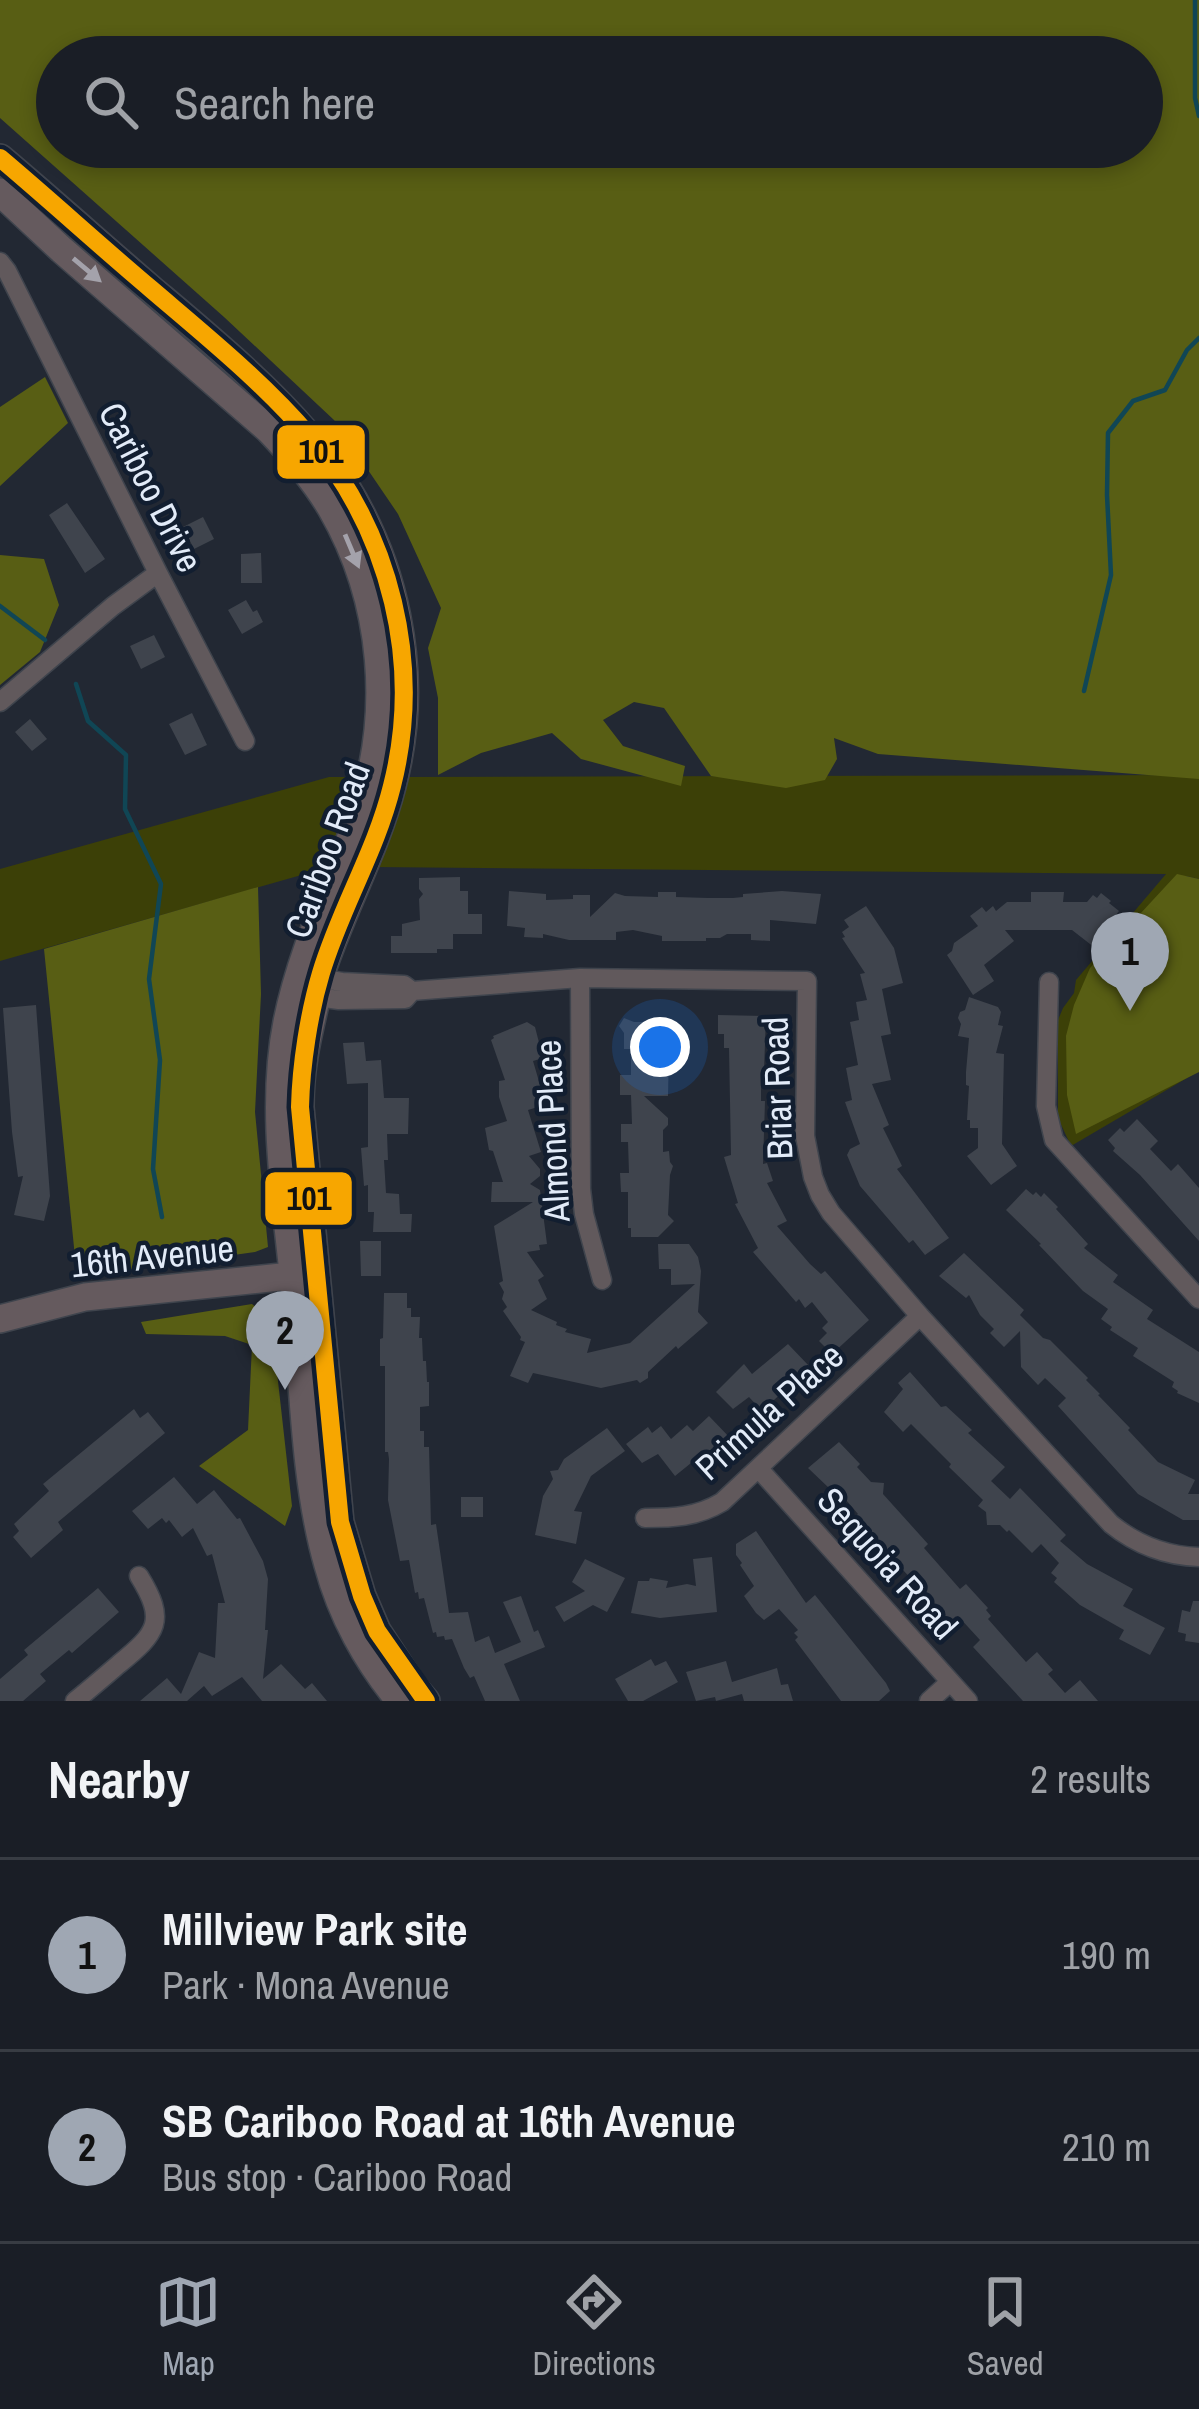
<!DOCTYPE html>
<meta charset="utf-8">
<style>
:root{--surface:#1a1e26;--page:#272b32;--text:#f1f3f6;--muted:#9fa2a7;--line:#383c43;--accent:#9fa7b3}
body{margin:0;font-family:"Archivo Narrow",sans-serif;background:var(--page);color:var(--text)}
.you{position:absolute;left:660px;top:1047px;width:42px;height:42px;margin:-30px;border:9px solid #fff;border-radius:50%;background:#1a73e8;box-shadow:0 0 0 18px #1a73e833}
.badge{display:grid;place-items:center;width:78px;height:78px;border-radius:50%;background:var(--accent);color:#111;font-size:39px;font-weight:700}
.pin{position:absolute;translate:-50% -99px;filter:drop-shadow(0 3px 6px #0008)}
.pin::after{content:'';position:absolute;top:63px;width:42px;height:36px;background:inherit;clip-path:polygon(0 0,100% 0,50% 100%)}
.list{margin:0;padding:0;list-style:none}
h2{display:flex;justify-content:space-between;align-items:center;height:156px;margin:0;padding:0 48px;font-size:51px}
h2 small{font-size:39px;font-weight:400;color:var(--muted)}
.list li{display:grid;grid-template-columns:78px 1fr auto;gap:36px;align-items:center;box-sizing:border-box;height:192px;padding:0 48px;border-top:3px solid var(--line)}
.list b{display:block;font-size:45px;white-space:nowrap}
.list p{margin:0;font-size:39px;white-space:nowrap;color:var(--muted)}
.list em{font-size:39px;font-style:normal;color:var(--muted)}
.icon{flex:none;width:66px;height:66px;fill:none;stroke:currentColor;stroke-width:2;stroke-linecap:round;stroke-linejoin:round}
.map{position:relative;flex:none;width:1199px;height:1701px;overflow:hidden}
.search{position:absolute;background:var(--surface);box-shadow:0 6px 18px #0003;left:36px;right:36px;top:36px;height:132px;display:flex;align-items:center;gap:30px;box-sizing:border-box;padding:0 42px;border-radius:66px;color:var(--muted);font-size:45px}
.sheet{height:540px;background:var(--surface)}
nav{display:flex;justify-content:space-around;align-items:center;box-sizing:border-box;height:168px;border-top:3px solid var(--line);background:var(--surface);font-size:33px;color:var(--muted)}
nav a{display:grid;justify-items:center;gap:6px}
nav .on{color:var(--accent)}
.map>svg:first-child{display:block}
</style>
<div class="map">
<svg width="1199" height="1701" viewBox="0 0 1199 1701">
<rect width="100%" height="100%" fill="#222833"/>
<path fill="#3c4007" d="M1199,775v104l-13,-3 13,195 -128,75 -13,-28v-98l5,-12 11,-15 2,-13 90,-106 -794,-7 30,-90z
M329,777h31l-34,91 -326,93v-92z"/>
<path fill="#585e14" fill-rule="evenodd" d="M0,0h1199v779l-321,-25 -44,-16 3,21 -12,21 -39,8 -75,-12 -47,-68 -30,-6 -31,18 20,26 62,20 -4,20 -100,-27 -29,-26 -71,20 -43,22v-77l-10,-50 13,-40 -43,-94 -64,-94 -110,-103 -224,-199zM57,57h1085v90h-1085z
M45,377l23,46 -68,63v-79z
M0,555l44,4 15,46 -19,47 -40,33z
M1177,874l22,5v193l-123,62 -9,-39 -1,-59 8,-31 16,-37z
M258,887l3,107 -6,118 13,135 -13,5 -178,25 -33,-328z
M252,1304l19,15 21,187 -7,20 -86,-60 49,-36 4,-85 -27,-9 -79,-2 -5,-12z"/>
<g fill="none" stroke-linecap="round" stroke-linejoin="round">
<path stroke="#104655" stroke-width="4.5" d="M1195,0v98l4,18
M0,606l45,34
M76,684l12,37 38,34 -1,54 36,75 -12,95 11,81 -7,109 9,48
M1084,691l27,-116 -4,-80 1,-62 25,-32 32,-11 22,-40 12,-12"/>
</g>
<path fill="#3f444d" d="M67,503l38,56 -20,14 -36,-58z
M203,517l11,22 -20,10 -11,-22z
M261,553l1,30h-21v-29z
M246,600l7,12 4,-2 6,12 -21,12 -14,-24z
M154,635l11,22 -24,12 -11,-23z
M192,713l15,32 -22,10 -16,-31z
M30,719l17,20 -15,12 -17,-19z
M460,877v14h8v23h14v20h-29v15h-16v4h-46v-17h11v-12l18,-4 -1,-21 4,-5 -4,-5v-11z
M509,891l37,3v6l27,-1v-4h17v22l25,-24 10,3 33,1v-5h18v5l32,1h25l10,-1v-3l39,-3 39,3 -5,30 -46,-4v21l-19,-1v-6h-24l-7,4h-14v3h-44v-5l-29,-6 -17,2v8h-47l-26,-6v4l-19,-1 1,-9 -18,-2z
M1031,892h33l-1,10h24l6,-7 4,3 4,-5 10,8 -2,2 10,8 -3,4 7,5 -24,31 -27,-21h-67l9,11 -30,24 10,16 -21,14 -26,-40 5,-4 2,-8 24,-17 -8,-10 12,-9 4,5 7,-6 3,5 11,-9h24z
M866,906l28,42 9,35 -21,6 9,45 -10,2 10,44 -19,4 17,41 -6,3 19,38 -5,3 52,69 -24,17 -12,-15 -4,3 -49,-57 -13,-31 3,-6 10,-5 -15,-42 7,-2 -6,-32 12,-3 -8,-43 9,-2 -3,-18 11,-2 -7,-26 5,-1 -23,-35 3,-1 -3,-5 7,-5 -5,-7z
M969,997l29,10 3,5 -3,13 5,1 -7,27 8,1 -2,90 15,22 -26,19 -24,-29 11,-8v-20h-8v-8h-3l2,-34 -3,-1v-13l3,-34 -11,-2 3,-12 -3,-6 2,-6 5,-2z
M36,1005l14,191 -6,25 -30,-6 9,-39 -5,1 -6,-45 -9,-124z
M718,1015l48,1 -2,55h-3v30h4l-2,63 4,-1 6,18 -6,2 20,38 -10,5 33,38 11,10 4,-3 44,49 -37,34 -13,-13 8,-8 -5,-5 6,-6 -16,-20 -7,6 -6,-9 -3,3 -43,-50 5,-4 -23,-44 3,-1 -14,-46 7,-2 -2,-107h-5v-14h-6z
M624,1018l10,4h37l2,30h-4l-1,44h-24l24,22v7l-5,5v22l6,-1 1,11 3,4 -3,9 -2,40 6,6 -16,16h-27v-9h-3v-36h-7l-1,-19h9l-1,-31h-7v-18h11l-1,-29h-11v-20h11v-26h-7v-16l-5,-7z
M527,1022l8,5 8,31 -10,3 10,34 -5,1 3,10 -13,4 13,42 -12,4 11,13v7l-10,8 10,6 7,54 -8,1 1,5 -13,2 17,24 -6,4 9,19 -16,11 26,12 -1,3 11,4 -2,3 26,7 -4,14 43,-10 65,-59 -24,1v-16h-12l-1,-25h31l9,13 3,14 -3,41 10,11 -30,26 -2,-3 -28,26v6l-8,5 -3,-3 -36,8 -68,-15 -5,10 -18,-7 15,-34 -5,-2 1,-3 -18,-26 4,-4 -5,-8 2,-7 -5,-9 4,-2 -9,-55 39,-24h-42l1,-20h11l-10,-31 -4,-1 -4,-22 22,-7 -8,-24v-16l6,-1 -14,-40 3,-2 -1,-2z
M364,1042l2,19 15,-1 3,38h25l-1,36h-21l1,26h-4l2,33 13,1 1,20h12l-1,18h-38l1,-20h-6v-27l-4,1 -3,-38 7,-1v-64l-21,1 -4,-41z
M1137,1119l21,22 -8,8 21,22 7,-7 21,24v53l-59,-66 -27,-24 2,-3 -7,-8 12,-12 4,4z
M1026,1189l7,6 3,-3 5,5 3,-4 14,14 -2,2 32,35 -4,4 34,27 -5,7 40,28 -6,9 52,33v51l-22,-10 1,-2 -6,-4 2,-5 -41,-26 5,-8 -28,-18 2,-3 -11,-8 7,-10 -25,-18 -44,-46 2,-1 -35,-34z
M360,1241h21v35h-20z
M964,1253l60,57 -4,5 23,23 7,2 38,38 -2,2 14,14 -2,1 32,33 -2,2 30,32 37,18 -7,14h11v26h-16l-45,-26 -80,-88 8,-8 -21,-20 -7,7 -17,-18 -1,-36 -16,16 -14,-14 4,-4 -14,-14 -11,-20 -3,3 -27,-22z
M384,1293h23v15h4v9h9l-1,21h3l1,23h3l1,21h2v24l-9,1v24h4v16h5l2,78 5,-1 13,89 19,-1 7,30 14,-6 6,17 26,-11 -18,-40 18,-6 13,36 4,-2 7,17 -41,17 16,37h-35l-11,-25 -4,2 -6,-10 -12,-29 -7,1 -1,-4 -7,1 -1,-5 -3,1 -9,-35 -5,1 -1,-7 -3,1 -6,-33 -9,1 -12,-61 1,-41 -1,-7h-3v-86h-5v-27l3,-1z
M788,1344l22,23 -48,44 -13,-14 -16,12 -17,-17 28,-28 8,10z
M910,1372l31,35 5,-1 26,24 -4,3 37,34 -14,14 19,18 10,-11 46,47 -6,6 27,23 46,25 -10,17 42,22 -15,27 -31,-16 5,-9 -44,-25 -26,-23 3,-4 -6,-5 8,-10 -18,-19 -9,9 -23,-23 -2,2 -7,-7h-13l-1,-13 -8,-6 5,-6 -34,-33 2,-3 -40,-40 -8,8 -19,-20 19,-23 -5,-6z
M134,1409l6,9 8,-6 17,21 -107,89 5,8 -32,28 -18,-21 6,-6 -5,-7 35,-33 -6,-7z
M709,1416l23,24 -29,27 -7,-8 -21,17 -17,-22 -16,9 -16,-19 22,-17 4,6 9,-7 10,13 16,-14 6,6z
M607,1428l18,23 -34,25 -17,35 8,1 -6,32 -41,-9 8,-39 10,-17 -3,-8 8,-1 6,-11z
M839,1442l21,22 -3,3 14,15 13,1 -1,11 45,50 -4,4 36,41 6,-5 22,24 -2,2 5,6 -3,3 38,43 11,-10 16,18 -5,4 17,19 15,-13 18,21h-75l-50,-54 7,-7 -22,-24 -7,6 -84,-91 -12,-14 3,-3 -23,-27 -2,2 -4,-1 -21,-20z
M174,1477l23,27 17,-14 23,29 3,-1 23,43 5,18 -3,51h3l-5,49 18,-15 24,25 7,-6 15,18h-65l-20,-24 -30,19 -8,-10 -17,15h-47l27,-23 14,16 18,-42 16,6 3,-55h7l-13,-49 -5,2 -14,-28 -11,9 -13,-17 -3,3 -4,-5 -14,11 -16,-18z
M461,1497h22v20h-22z
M756,1531l50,72 9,-8 71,88 4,8 -11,10h-38l-46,-61 3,-3 -4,-4 4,-3 -19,-21 -15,11 -8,-7 -12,-17 10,-10 -14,-21 2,-2 -6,-8v-11z
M712,1557l5,55 -57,6 -29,-5 7,-32h11l1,-3 18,3 -2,7 21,-4 9,2 -3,-27z
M585,1559l40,19 -18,34 -14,-7 -29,17 -9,-15 30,-16 -13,-9z
M98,1588l21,24 -47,41 -3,-3 -29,24 6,7 -23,20h-23v-22l28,-24 -4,-5z
M1193,1601h6v42l-14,-2 1,-7 -8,-2 4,-22 8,2z
M651,1659l4,7 11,-5 12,21 -35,19h-15l-13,-22z
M726,1661l6,21 45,-14 4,17 7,-1 5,17h-49l-2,-7 -26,7 -1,-4 -19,4 -10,-29z"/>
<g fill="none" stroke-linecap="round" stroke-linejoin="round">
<g stroke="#3f444d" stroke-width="21">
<path id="street" d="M0,262l7,9 151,302 87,168
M0,702l113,-96 45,-33
M312,977l30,5 62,3 8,6
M580,978l1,211 3,25 18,66
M1049,982l-3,124 8,34 145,159
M310,996l29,4 66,-1 7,-8 168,-13 227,3 -2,155 8,41 7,18 11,18 89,103 191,208c26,21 54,32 88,33
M759,1469l209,232
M645,1518c28,0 52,-1 77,-16l198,-186
M75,1701c15,-12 30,-25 44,-37 38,-31 48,-43 20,-88
M929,1701l21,-19"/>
</g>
<g stroke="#3f444d" stroke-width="30">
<path id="secondary" d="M0,158c51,43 100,87 151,131 58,49 131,109 176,170 69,93 95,215 65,327 -17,65 -50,124 -71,187 -3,9 -3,18 -5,27 -9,39 -16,66 -16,107l40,415 22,74 15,35 36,55 13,15
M0,192l62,58 207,180c23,24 45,49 62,78 54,93 63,207 28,308 -25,68 -58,135 -72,206 -18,91 1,190 9,281 7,83 9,183 32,262 13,49 39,97 72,136
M0,1319l85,-22 225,-23"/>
</g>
<use href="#street" stroke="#61595c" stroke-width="18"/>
<use href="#secondary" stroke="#655a5e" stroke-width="27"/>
<g stroke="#121e30" stroke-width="27">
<path id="bus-1" d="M0,158c51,43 100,88 151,131 55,47 112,93 159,148 81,97 113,227 82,349 -16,65 -52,123 -71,187 -12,40 -20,92 -21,134l40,415 22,74 15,35 49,70"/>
</g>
<use href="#bus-1" stroke="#f7a600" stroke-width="18"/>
</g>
<defs><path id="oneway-solid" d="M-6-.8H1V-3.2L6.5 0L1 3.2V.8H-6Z" transform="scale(3)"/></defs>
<g fill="#a4a2ab">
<use href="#oneway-solid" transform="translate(87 270) rotate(40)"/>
<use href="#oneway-solid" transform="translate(352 551) rotate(67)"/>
</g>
<g text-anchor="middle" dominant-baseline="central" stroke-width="9" stroke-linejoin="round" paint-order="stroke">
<g font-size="36" fill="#e2ebf8" stroke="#121e30">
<text transform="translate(151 487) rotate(63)">Cariboo Drive</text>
<text transform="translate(327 850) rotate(-70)">Cariboo Road</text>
<text transform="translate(777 1088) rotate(-92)">Briar Road</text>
<text transform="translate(552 1131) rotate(-93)">Almond Place</text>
<text transform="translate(152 1256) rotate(-6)">16th Avenue</text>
<text transform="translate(769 1411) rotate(-42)">Primula Place</text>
<text transform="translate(888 1563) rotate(48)">Sequoia Road</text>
</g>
</g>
<g stroke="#121e30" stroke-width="4.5">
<rect x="275" y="423" width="92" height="58" rx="12" fill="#f7a600"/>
<rect x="263" y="1170" width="91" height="57" rx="12" fill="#f7a600"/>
</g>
<g font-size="33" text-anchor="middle" font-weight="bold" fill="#111">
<text x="321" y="463">101</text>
<text x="309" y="1210">101</text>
</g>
</svg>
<div class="you"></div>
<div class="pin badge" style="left:1130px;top:1011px">1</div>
<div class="pin badge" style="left:285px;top:1390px">2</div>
<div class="search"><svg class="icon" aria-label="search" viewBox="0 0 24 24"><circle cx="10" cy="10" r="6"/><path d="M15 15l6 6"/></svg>Search here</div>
</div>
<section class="sheet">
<h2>Nearby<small>2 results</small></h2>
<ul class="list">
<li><span class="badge">1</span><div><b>Millview Park site</b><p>Park · Mona Avenue</p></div><em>190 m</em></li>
<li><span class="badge">2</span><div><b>SB Cariboo Road at 16th Avenue</b><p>Bus stop · Cariboo Road</p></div><em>210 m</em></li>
</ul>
</section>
<nav>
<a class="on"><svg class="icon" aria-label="map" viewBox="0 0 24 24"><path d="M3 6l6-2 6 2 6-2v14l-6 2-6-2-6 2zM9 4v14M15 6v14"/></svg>Map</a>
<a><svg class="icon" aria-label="directions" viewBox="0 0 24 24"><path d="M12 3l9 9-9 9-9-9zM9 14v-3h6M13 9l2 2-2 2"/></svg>Directions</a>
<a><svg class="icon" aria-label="saved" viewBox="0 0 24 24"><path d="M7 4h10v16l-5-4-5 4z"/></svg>Saved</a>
</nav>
